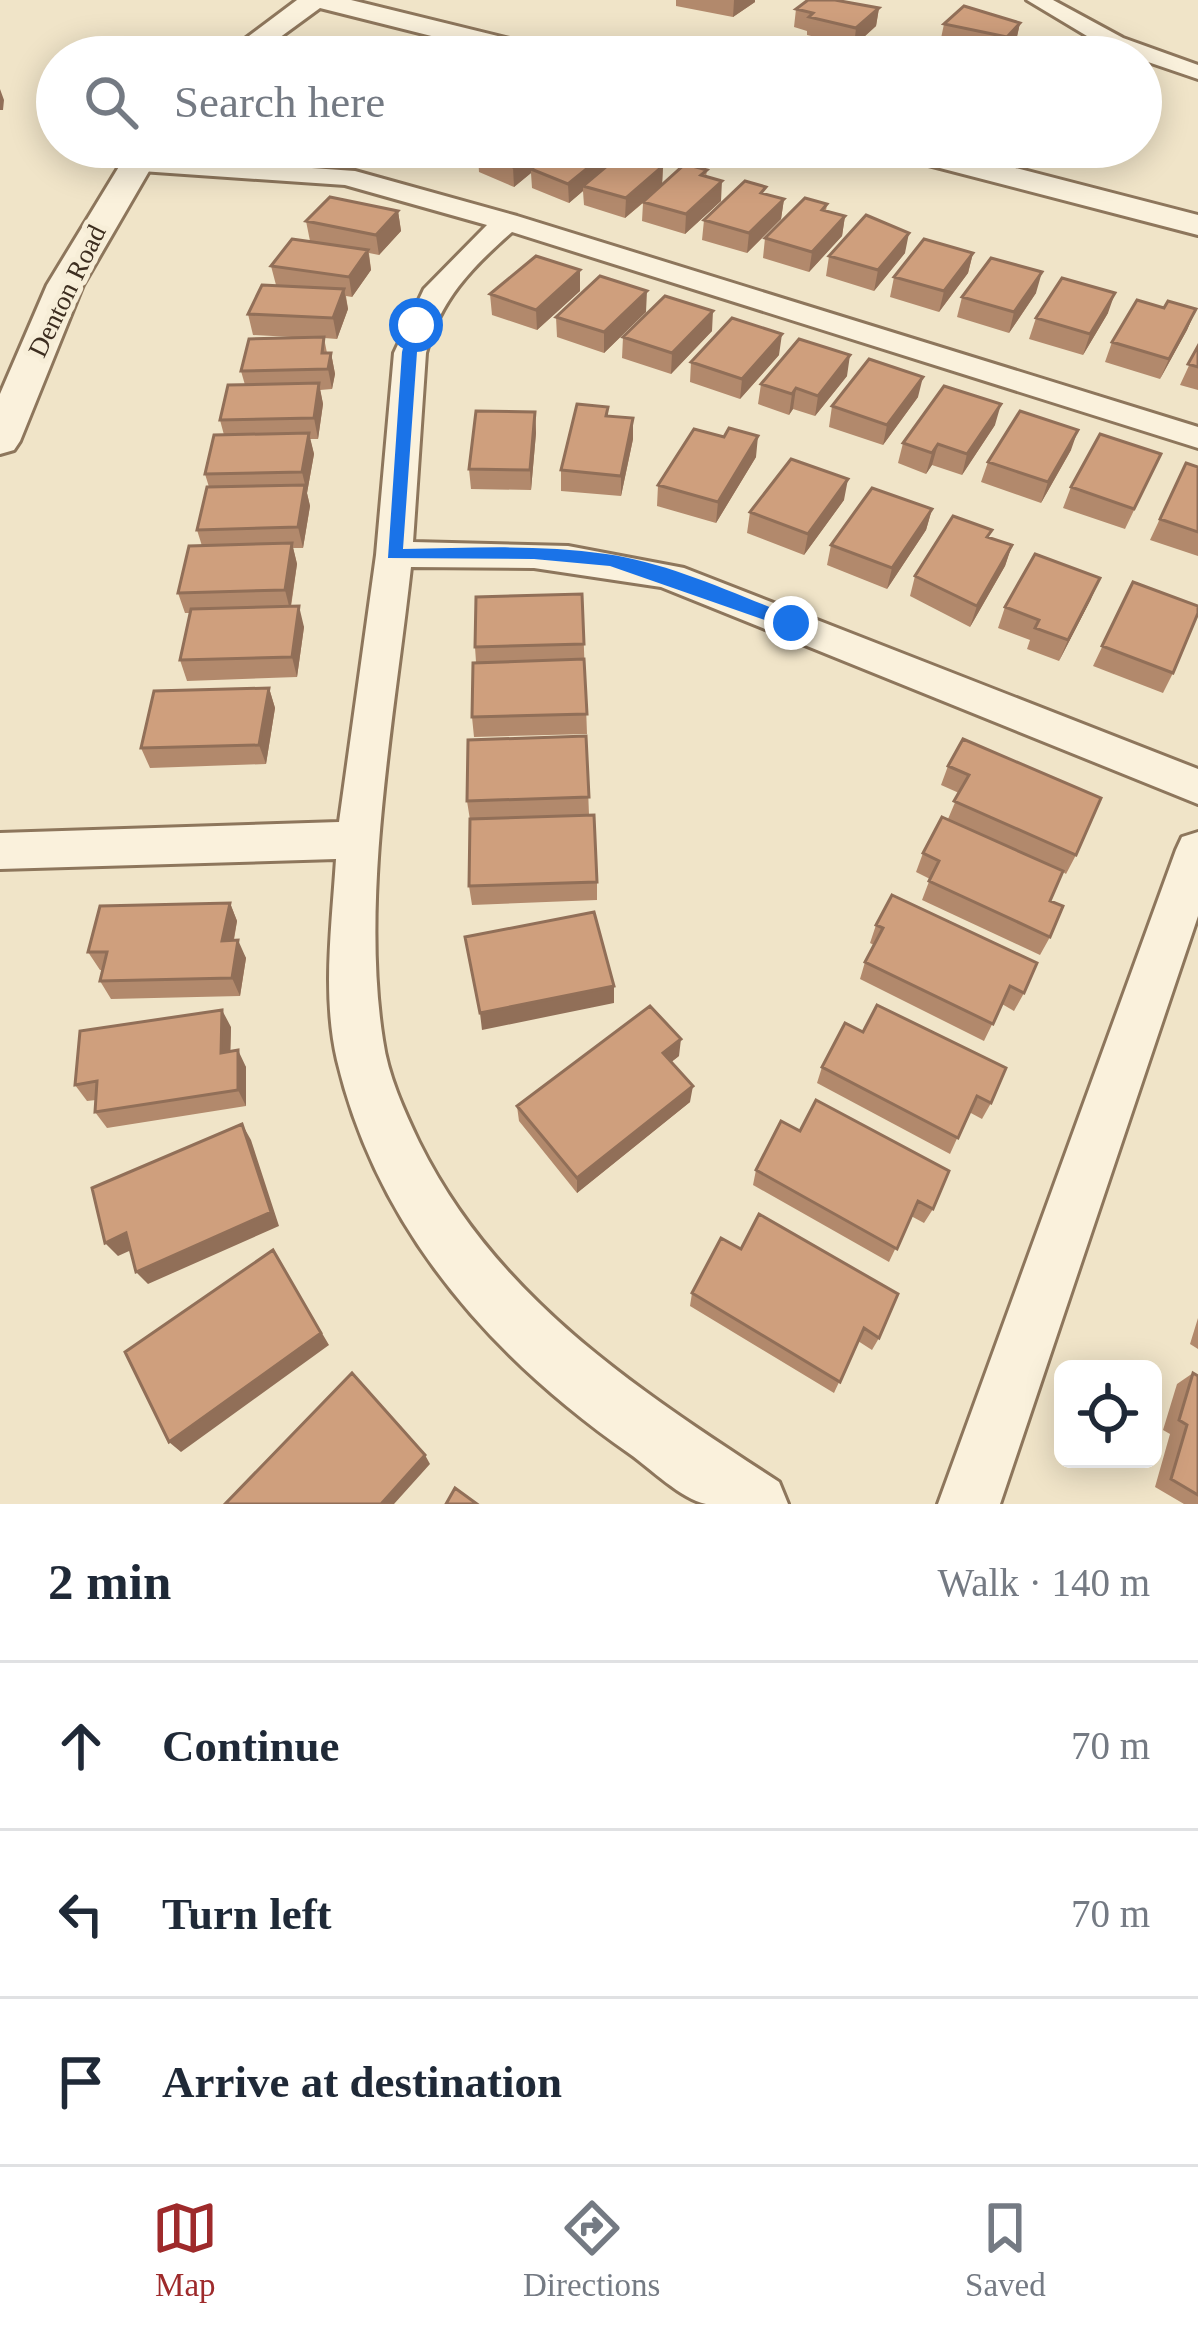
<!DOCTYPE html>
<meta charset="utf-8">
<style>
:root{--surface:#fff;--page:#f6f6f7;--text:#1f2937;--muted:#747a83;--line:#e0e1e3;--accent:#9e2a2b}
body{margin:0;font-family:"Times New Roman",serif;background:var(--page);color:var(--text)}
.controls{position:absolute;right:36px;bottom:36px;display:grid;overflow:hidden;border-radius:18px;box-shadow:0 6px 30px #0003}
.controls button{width:108px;height:108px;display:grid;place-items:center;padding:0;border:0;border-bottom:3px solid var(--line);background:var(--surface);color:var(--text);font:60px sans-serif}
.stop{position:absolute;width:36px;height:36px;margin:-27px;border:9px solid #1a73e8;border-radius:50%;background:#fff}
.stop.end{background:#1a73e8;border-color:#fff;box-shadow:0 3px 12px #0008}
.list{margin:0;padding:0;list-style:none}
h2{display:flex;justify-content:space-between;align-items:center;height:156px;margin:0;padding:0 48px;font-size:51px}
h2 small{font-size:39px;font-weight:400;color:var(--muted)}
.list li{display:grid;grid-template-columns:78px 1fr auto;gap:36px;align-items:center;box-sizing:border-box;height:168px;padding:0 48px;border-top:3px solid var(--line)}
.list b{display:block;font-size:45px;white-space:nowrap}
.list em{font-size:39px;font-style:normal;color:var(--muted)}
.icon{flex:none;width:66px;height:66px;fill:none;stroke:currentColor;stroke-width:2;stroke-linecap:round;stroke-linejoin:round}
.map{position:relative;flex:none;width:1198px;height:1504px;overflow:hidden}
.search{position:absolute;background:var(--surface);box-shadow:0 6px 30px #0003;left:36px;right:36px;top:36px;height:132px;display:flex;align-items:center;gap:30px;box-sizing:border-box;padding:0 42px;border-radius:66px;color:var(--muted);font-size:45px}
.sheet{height:660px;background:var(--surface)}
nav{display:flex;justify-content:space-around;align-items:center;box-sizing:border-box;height:168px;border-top:3px solid var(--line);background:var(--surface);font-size:33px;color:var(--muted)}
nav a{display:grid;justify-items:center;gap:6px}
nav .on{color:var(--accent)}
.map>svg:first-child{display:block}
</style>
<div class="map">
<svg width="1198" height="1504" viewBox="0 0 1198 1504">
<rect width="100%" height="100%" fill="#f0e4c8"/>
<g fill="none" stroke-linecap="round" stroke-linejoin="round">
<g stroke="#8d765c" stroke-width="6">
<path id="minor" d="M1027,0h26l70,38 75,27v14l-91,-31z
M136,156l219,15 162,45 681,211v21l-686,-216c-41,36 -72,68 -86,121l-13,189 155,4 116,22 514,201v35l-537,-217 -127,-19 -123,-1c-16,147 -51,327 -28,473 5,36 21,70 36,102 77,156 219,248 360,340l9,22c-26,0 -57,0 -82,0 -25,-5 -56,-36 -76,-50 -139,-97 -253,-225 -293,-394 -15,-65 -5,-136 -1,-201l-336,10v-36l339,-11 37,-267 18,-202 30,-64 63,-64 -142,-40 -218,-15 -4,-6z
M1198,832v84l-198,588h-62l238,-654 6,-13z"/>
</g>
<g stroke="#8d765c" stroke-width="6">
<path id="tertiary" d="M297,0h54l208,51 4,6h-48l-195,-49 -67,49h-32z
M131,147h32l-80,138 -63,156 -6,9 -14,4v-60l47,-109z
M881,147h53l264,68v20l-312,-81z"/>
</g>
<use href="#minor" fill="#faf1dc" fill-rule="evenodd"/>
<use href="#tertiary" fill="#faf1dc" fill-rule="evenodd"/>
</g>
<path fill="#b2896c" d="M676,0h79v2l-22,15 -57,-11z
M879,8l-3,18 -22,20 -47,-11v-4l-13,-4 2,-18z
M1020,23l-4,18 -14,14 -62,-12 4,-19z
M376,147h39l-5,6z
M429,147h122v6l44,-6v4l10,3v14l43,-6 15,4 -1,18 45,-14 -1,7 15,24 -36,33 -43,-13 1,-18 -18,15 -41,-13 -1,-14 -14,12 -37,-15 -1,-15 -17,14 -35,-15 -1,-15 -10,8 -38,-12z
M766,194l18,5 -3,20 -34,34 -45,-13 2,-20z
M827,204l-1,7 19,5 -3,20 -33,36 -46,-14 2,-20z
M398,211l3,20 -22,24 -10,-2 2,17 -19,27 -6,-1 2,13 -11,30 -13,-1 3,15h4l4,21 -3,15 -12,1 3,14 -5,35h-8l4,15 -7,39 3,13 -7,42h-10l4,16 -6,43 13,20 -7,50 -110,4 -7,-21 10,-47h-5l-7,-20 24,-47 -5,-16 12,-43 -4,-13 19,-39 -4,-15 25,-35 -4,-14 70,-33 -58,-3 -5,-21 28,-29 -5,-19 39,-25 -4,-20z
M905,253l-31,38 -48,-15 3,-20z
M973,253l-5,20 -29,39 -49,-15 4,-20z
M580,270v21l-43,39 -45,-15 -2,-21z
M1036,293l-27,40 -52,-16 5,-20z
M1164,308l32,1 -9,21 -27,49 -55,-17 7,-20z
M646,312l-42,41 -47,-16 -1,-20z
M1108,313l-25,42 -54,-16 7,-21z
M712,331l-41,43 -49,-16 1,-21z
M1198,346v44l-18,-5z
M779,355l-39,44 -50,-17 1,-20z
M847,376l-32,40 -22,-7 -4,6 -31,-11 3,-20z
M918,397l-35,48 -54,-18 3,-21z
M608,407v9l25,23 -12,57 -60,-5v-21z
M535,412l1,21 -5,57 -60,-1 -2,-20z
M995,425l-33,50 -30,-10 -6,9 -28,-11 5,-20z
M724,437l32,20 -40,66 -59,-17 1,-21z
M1071,450l-30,53 -60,-21 7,-20z
M1161,454l-36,75 -62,-21 8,-21z
M1186,463l12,4v89l-48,-16z
M844,500l-40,55 -57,-22 3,-21z
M932,509l-6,21 -39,59 -60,-24 4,-20z
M990,538l22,7 -7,21 -35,61 -60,-31 5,-20z
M1133,582l40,91 -10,20 -70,-27z
M582,594l5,140 -113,3 -2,-20 4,-55 -1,-15z
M1091,599l-32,62 -32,-12 3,-9 -32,-12 7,-21z
M269,688l6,20 -9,56 -116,4 -9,-20z
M586,736l3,79 8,67v18l-125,5 -3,-19 1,-66 -3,-19z
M963,739l113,116 -10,19 -3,-2 -13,29v36l-10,18 -118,-55 8,-21 -14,-7 7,-19 25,-34 11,-26 -18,-8 7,-19z
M230,903l7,18 -3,19 12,18 -6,38 -129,3 -11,-18 3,-11h-3l-12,-18z
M876,925l148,68 -10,18 -12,-7 -18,37 -124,-62 5,-17 9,-17 -4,-2z
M845,1023l146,80 -9,16 -13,-7 -19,42 -133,-71 5,-16z
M231,1027l-1,24 16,16v39l-139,22 -12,-16 1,-12 -9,1 -12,-16z
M679,1056l-8,6 19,40 -113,91 -58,-72 -2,-15z
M781,1121l152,88 -9,14 -13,-7 -22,46 -136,-77 3,-15z
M741,1249l138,89 -7,12 -14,-9 -24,52 -144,-87 2,-13z
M1198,1318v31l-8,-5z
M1193,1373l5,3v128h-14l-29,-17 15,-53 -7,-4 14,-46z"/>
<path fill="#916f58" d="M734,0h21v2l-22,15z
M879,8l-3,18 -22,20 2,-18z
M1020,23l-4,18 -14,14 5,-18z
M0,89l4,11 -1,10h-3z
M466,147h25l-14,5 1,5 -10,8z
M536,147h15v11l-20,11v4l-17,14 -1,-20z
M593,147h2v15l10,-8v19l-22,13v5l-14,12 -1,-19z
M663,166l-1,20 -37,32 1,-20z
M722,181l-1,20 -36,33 1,-20z
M784,199l-3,20 -34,34 2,-20z
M398,211l3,20 -22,24 -3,-20z
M845,216l-3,20 -33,36 3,-20z
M909,233l-4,20 -31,38 4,-21z
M368,250l3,20 -19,27 -3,-20z
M973,253l-5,20 -29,39 5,-21z
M580,270v21l-43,39 -1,-20z
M1042,272l-6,21 -27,40 5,-21z
M344,289l4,20 -11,30 -4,-21z
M647,291l-1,21 -42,41v-21z
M1115,293l-7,20 -25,42 7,-21z
M1196,309l-9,21 -27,49 9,-20z
M713,311l-1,20 -41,43 1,-21z
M782,334l-3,21 -39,44 2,-20z
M331,353l4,21 -3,15 -4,-20z
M850,355l-3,21 -32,40 3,-20z
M923,377l-5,20 -35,48 4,-20z
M319,383l4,21 -5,35 -4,-21z
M796,388l-3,21 -4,6 3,-21z
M1001,404l-6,21 -33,50 5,-21z
M535,412l1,21 -5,57 -1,-20z
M633,418v21l-12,57v-20z
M1078,430l-7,20 -30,53 7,-21z
M309,433l5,21 -7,39 -5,-21z
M758,436l-2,21 -40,66 2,-21z
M938,444l-6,21 -6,9 6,-21z
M848,479l-4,21 -40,55 4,-21z
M305,485l5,21 -7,42 -5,-21z
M932,509l-6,21 -39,59 5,-21z
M292,543l5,21 -7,46 -5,-20z
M1012,545l-7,21 -35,61 7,-21z
M1100,578l-9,21 -32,62 9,-21z
M299,606l5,21 -7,50 -5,-20z
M269,688l6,20 -9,56 -7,-19z
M230,903l7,18 -7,38 -8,-18z
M238,940l8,18 -6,38 -8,-18z
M614,986v17l-132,27 -2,-17z
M222,1010l9,17 -1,42 -9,-16z
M681,1039l-2,17 -18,14 2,-17z
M238,1050l8,17v39l-8,-16z
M693,1086l-3,16 -113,91v-15z
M242,1124l9,16 28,86 -131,58 -12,-12z
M126,1233l12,14 -20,9 -13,-13z
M273,1250l56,95 -148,107 -12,-10z
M425,1455l5,9 -36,40h-13z"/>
<path fill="#cf9f7d" stroke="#916f58" stroke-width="3" d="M808,0h27l44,8 -23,20 -47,-11 4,-4 -17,-4z
M964,6l56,17 -13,14 -63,-13z
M485,147h54l-26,20 -36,-15z
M559,147h34l-3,2 15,5 -37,30 -37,-15z
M627,149l21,6 -6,5 21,6 -37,32 -43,-12z
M685,164l22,6 -6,5 21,6 -36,33 -43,-12z
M745,181l21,6 -5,6 23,6 -35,34 -45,-13z
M330,197l68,14 -22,24 -70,-14z
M805,198l22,6 -5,6 23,6 -33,36 -47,-14z
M866,215l43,18 -31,37 -49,-14z
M292,239l76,11 -19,27 -78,-11z
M924,239l49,14 -29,38 -50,-14z
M536,256l44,14 -44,40 -46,-16z
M991,258l51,14 -28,40 -52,-15z
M600,276l47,15 -43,41 -48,-15z
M1062,278l53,15 -25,41 -54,-16z
M262,285l82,4 -11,29 -85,-4z
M665,296l48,15 -41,42 -49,-16z
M1137,300l27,8 4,-7 28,8 -27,50 -57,-17z
M732,318l50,16 -40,45 -51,-17z
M324,337l-2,16h9l-3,16 -87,2 8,-32z
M799,339l51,16 -32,41 -22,-8 -4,6 -31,-10z
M1198,346v21l-10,-3z
M869,359l54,18 -36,48 -55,-19z
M319,383l-5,35 -94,2 8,-35z
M944,386l57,18 -34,50 -29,-10 -6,9 -29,-10z
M577,404l31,3 -2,9 27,2 -12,58 -60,-6z
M476,411l59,1 -5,58 -61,-1z
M1020,411l58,19 -30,52 -60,-20z
M729,428l29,8 -40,66 -60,-17 36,-56 30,8z
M309,433l-7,39 -97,2 9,-39z
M1100,434l61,20 -27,55 -63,-22z
M791,459l57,20 -40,55 -58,-22z
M1186,463l12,4v65l-38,-13z
M305,485l-7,42 -101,3 10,-43z
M872,488l60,21 -40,59 -61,-23z
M953,516l39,14 -5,7 25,8 -35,61 -62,-30z
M292,543l-7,47 -107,3 11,-47z
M1035,554l65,24 -32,62 -33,-12 4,-8 -34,-13z
M1133,582l65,24v7l-25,60 -71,-27z
M582,594l2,50 -109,3 1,-50z
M299,606l-7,51 -112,3 11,-51z
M584,659l3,55 -115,3 1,-54z
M269,688l-10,57 -118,3 13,-57z
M586,736l3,61 -122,4 1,-61z
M963,739l138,59 -25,57 -122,-54 15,-26 -21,-9z
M594,815l3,67 -128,4 1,-67z
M942,817l121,54 -13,30 13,5 -13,31 -121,-56 10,-20 -16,-8z
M892,895l145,68 -13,30 -14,-7 -17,38 -128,-62 18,-34 -7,-3z
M230,903l-8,38 16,-1 -6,38 -132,3 7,-29h-19l12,-46z
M594,912l20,74 -134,27 -15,-76z
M877,1005l129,63 -15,35 -14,-7 -19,42 -136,-71 23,-44 18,9z
M650,1006l31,33 -18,14 30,33 -116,92 -60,-72z
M222,1010l-1,43 17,-3v40l-143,22 2,-31 -22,4 5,-54z
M816,1100l133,71 -16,38 -15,-8 -21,48 -141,-79 25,-49 19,10z
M242,1124l29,88 -135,60 -10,-39 -21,10 -13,-55z
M759,1214l139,80 -19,44 -15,-10 -24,54 -148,-89 29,-55 20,11z
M273,1250l48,83 -152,109 -44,-90z
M352,1373l73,82 -44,49h-156z
M1193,1373l5,3v119l-27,-16 16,-54 -8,-5z
M455,1488l22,16h-31z"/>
<path fill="#1a73e8" d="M416,321l7,4 -6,27 -14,197c68,-1 136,-5 203,5 65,9 130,41 192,64v9h-13l-175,-61 -76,-7 -146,-1 14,-206 7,-27z"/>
<g text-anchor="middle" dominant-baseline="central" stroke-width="10" stroke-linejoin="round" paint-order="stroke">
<g font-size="27" fill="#3d2e20" stroke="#f7eed8">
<text transform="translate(67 291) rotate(-64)">Denton Road</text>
</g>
</g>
</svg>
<div class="controls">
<button><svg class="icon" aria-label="locate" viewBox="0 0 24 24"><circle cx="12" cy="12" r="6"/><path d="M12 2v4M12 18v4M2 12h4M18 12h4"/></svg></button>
</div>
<div class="stop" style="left:416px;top:325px"></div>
<div class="stop end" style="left:791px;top:623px"></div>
<div class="search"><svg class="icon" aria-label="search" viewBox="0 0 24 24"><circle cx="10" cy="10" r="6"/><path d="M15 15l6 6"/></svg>Search here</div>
</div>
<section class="sheet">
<h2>2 min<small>Walk · 140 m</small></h2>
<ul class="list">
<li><svg class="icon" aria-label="ahead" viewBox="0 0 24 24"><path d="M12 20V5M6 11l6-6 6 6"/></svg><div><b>Continue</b></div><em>70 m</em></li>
<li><svg class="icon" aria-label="left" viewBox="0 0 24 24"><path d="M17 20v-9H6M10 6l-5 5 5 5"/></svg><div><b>Turn left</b></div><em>70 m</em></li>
<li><svg class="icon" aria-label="arrive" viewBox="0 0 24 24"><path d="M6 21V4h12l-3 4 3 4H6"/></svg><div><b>Arrive at destination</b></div></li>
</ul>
</section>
<nav>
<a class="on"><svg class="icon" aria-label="map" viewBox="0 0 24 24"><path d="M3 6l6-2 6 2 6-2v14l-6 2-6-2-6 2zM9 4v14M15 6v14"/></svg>Map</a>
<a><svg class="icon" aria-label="directions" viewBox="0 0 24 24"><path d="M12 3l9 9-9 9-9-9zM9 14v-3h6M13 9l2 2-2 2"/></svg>Directions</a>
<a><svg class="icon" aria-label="saved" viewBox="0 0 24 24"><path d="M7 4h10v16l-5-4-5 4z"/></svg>Saved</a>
</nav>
